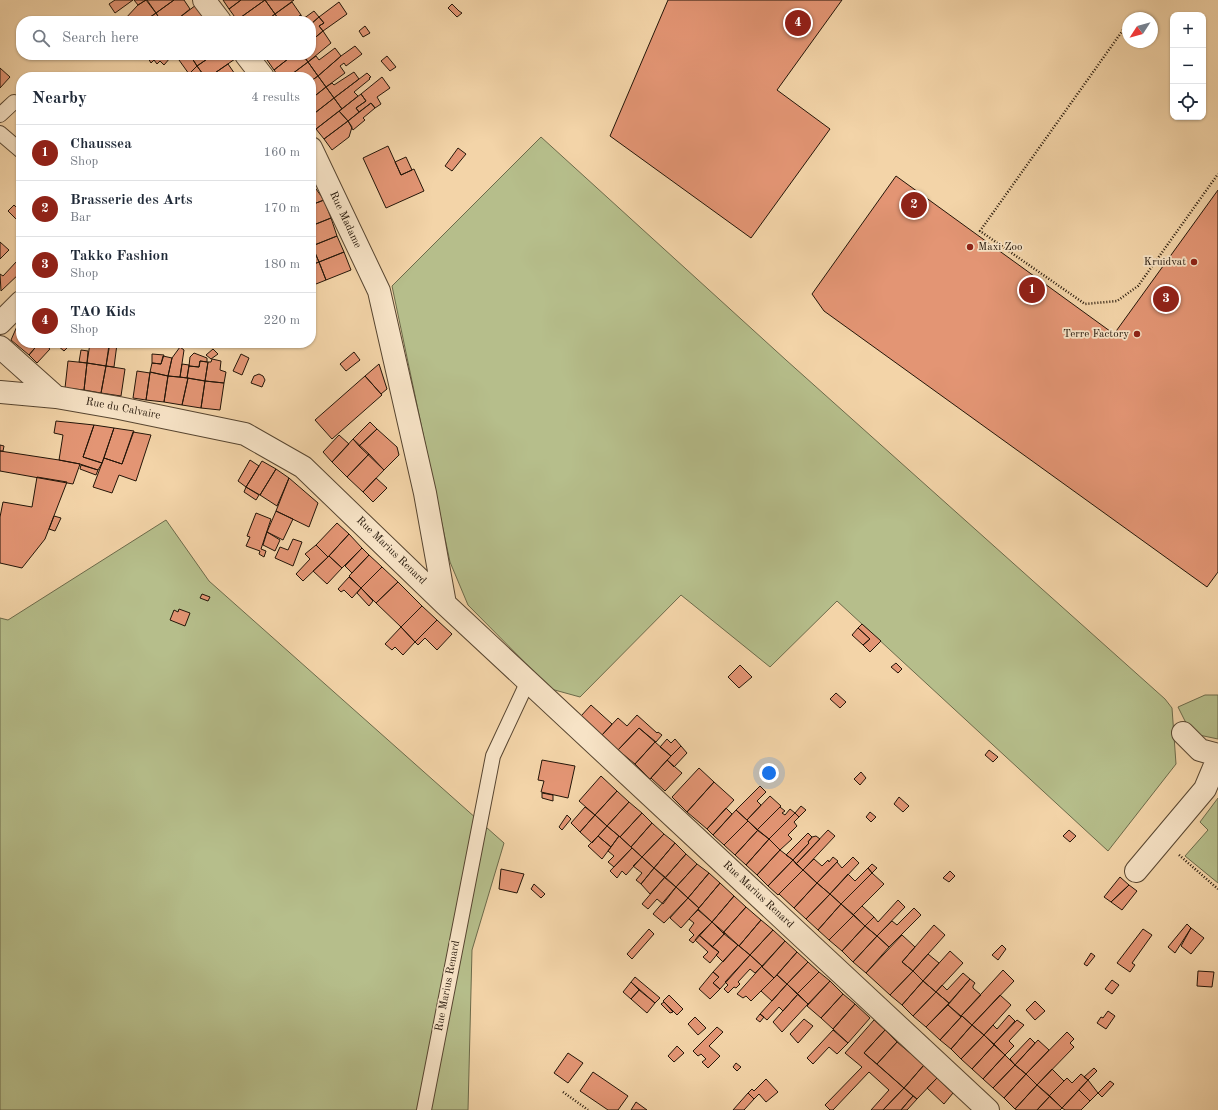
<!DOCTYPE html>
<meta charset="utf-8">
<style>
:root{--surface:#fff;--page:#f6f6f7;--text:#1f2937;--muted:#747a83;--line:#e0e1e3;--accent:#8f2418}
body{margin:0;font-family:"Old Standard TT",serif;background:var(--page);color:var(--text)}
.controls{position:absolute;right:12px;top:12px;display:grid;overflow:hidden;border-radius:8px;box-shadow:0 1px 3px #0004}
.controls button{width:36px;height:36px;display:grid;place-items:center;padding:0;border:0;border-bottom:1px solid var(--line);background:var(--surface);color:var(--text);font:20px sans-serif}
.compass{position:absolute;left:1122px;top:12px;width:36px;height:36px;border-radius:50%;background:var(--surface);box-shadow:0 1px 3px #0004;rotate:234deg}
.you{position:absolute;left:769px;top:773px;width:14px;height:14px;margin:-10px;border:3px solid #fff;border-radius:50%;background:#1a73e8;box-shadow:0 0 0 6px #1a73e833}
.badge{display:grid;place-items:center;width:26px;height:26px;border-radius:50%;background:var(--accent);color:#fff;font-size:13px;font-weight:700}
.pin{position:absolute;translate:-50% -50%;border:2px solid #fff;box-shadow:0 1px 4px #0006}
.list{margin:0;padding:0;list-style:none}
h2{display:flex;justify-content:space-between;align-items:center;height:52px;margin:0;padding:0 16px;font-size:17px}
h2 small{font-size:13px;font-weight:400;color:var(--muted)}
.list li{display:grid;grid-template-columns:26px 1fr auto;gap:12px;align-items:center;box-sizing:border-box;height:56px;padding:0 16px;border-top:1px solid var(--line)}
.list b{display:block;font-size:15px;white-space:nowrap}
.list p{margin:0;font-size:13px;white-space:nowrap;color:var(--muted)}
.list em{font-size:13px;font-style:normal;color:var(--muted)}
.icon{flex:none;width:22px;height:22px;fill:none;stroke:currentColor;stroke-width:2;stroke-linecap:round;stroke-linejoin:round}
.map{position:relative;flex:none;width:1218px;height:1110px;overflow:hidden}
.search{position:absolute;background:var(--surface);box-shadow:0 1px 3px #0004;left:16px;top:16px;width:300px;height:44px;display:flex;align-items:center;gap:10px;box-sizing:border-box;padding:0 14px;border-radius:16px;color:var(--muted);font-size:15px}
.panel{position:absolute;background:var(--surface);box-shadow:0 1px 3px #0004;left:16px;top:72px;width:300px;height:276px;border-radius:16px}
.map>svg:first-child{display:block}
</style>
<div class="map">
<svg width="1218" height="1110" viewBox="0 0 1218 1110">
<rect width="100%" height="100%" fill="#f3d4a8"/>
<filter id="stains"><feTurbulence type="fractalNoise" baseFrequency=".005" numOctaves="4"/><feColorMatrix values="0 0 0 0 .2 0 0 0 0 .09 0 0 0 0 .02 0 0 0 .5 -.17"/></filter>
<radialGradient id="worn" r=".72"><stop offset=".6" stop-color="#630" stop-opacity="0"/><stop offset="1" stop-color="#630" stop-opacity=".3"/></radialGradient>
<path fill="#b6be8b" stroke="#6c6a4a" d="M541,137l245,223 379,339 7,9 4,56 -68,87 -271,-250 -67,66 -89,-72 -101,102 -29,-8 -83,-84 -18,-43 -58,-276z
M166,520l43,61 295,262 -32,107 -4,160h-468v-492l8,2z
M1205,695h13v44l-19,-4 -14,-14 -7,-14z
M1218,798v85l-33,-27 23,-26 -8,-8z"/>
<path fill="#e39574" stroke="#231508" d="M115,0h18l-18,13 -6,-9z
M134,0h12l-8,5z
M146,0l10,13 -11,8 -21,-1 14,-15z
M147,0h27l-18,13z
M174,0h10l6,9 -15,12h-14l-5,-8z
M223,0h18l-12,9z
M241,0h24l-28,20 -8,-11z
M265,0l10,14 -9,7h-28l-1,-1z
M265,0h29l-19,14z
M668,0h174l-65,90 53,39 -79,109 -141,-102z
M292,2l9,13 -10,6h-11l-5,-7z
M339,2l8,12 -24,17 -4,-5 5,-3 -5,-6z
M452,4l7,7 3,2 -5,4 -9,-9z
M196,5l10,15 -2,1h-29z
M314,11l5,6 -8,7v-3h-20l10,-6 2,4z
M156,13l5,8h-12l-2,-2z
M275,14l5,7h-14z
M319,17l5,6 -5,3 4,5 -12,10v-17z
M365,26l5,7 -7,4 -4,-6z
M323,31l8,12 -23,19 -5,-7h8v-14z
M355,46l7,8 -16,12 -2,-3 -4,3 5,7 -19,14 -8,-11 23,-20z
M335,48l6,8 -23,20 -10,-14 8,-6 3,4z
M151,55h8l-8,8 -3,-5z
M159,55h26l-6,5 -3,-4 -4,4 -2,-2 -6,7 -4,-4 -3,3 -3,-4z
M185,55h5l7,11 -8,8 -10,-14z
M190,55h23l-16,11z
M213,55h19l3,4 -26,18h-4l-8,-11z
M268,55h25l-19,15 -9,-13z
M293,55h10l5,7 -20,15h-9l-5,-7z
M387,56l9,11 -6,4 -9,-10z
M308,62l10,14 -7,5v-4h-23z
M228,64l9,13h-28z
M197,66l8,11h-19z
M0,68l10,9 -10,11z
M354,72l5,7 -25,19 -8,-11 6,-4 2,2z
M367,73l4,4 -2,1 1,1 -16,13 4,4 -16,13 -8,-11z
M318,76l8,11 -15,12v-18z
M382,77l8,11 -13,9 4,7 -6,4 -4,-5 -12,9 -3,-4 10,-7 -5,-7z
M326,87l8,11 -23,18v-17z
M361,94l5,7 -10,7 3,4 -11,9 -9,-10z
M334,98l8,11 -26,20 -5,-7v-6z
M371,103l4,5 -12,10 2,2 -12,10 -5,-9z
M339,111l9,10 -24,18 -8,-10z
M348,121l4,6 -3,10 -17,13 -8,-11z
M388,146l13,29 13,-6 10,22 -38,17 -23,-50z
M458,148l8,6 -14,17 -7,-5z
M406,157l6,13 -11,5 -6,-13z
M896,176l218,158 104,-144v382l-11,15 -383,-276 -12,-17z
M311,182l13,18 -13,5z
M324,200l7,18 -20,8v-21z
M14,205l7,7v4l-4,4 -9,-9z
M331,218l6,18 -25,10 -1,-3v-17z
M337,236l7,16 -25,10 -7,-16z
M0,242l9,8 -9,9z
M311,245l5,10 -5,2z
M344,252l7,18 -25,10 -7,-18z
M316,255l3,7 -8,3v-8z
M17,261l4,4 -3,3 3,4 -20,19 -1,-17 3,2z
M319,262l7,18 -15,6v-21z
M18,324l3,3v16h18l-10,12 -18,-15z
M39,343h4l7,6 -13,14 -8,-8z
M58,343h14l-8,8 -7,-6z
M90,343h17l2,2 -3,21 -19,-3z
M110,343l7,1 -3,23 -8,-1z
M180,347l4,3 -4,27 -12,-1 4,-18z
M213,349l5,5 -7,5 -5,-4z
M81,350l7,1 -1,12 -8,-1z
M354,352l6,8 -14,11 -6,-7z
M194,353l13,5v4l-7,-1 -1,6 -10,-1 1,-9z
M152,354l12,1 -3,9 -9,-1z
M241,354l8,4 -7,17 -9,-4z
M163,356l9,2 -4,18 -18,-4 2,-9 9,1z
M212,359l9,2 -1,9 6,2 -2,11 -19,-2 3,-19h3z
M68,361l19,2 -3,27 -19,-2z
M200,361l8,1 -3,19 -18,-3 2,-12 10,1z
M87,363l19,3 -5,27 -17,-3z
M182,364l7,1 -2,13 -7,-1z
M379,364l8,25 -6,5 -16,-18z
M106,366l19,3 -4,27 -20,-3z
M137,371l13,2 -4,27 -13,-2z
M150,372l18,4 -4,26 -18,-2z
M259,374l4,2 2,4 -3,7 -11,-4 3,-7z
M168,376l20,2 -6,27 -18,-3z
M365,376l17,19 -50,44 -17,-19z
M188,378l17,3 -4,27 -19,-3z
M205,381l19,2 -4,27 -19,-2z
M56,421l38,4 -11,32 19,6 -4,7 -18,-6 -21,-4 4,-25 -9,-2z
M370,422l7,7 -18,17 -6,-7z
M94,425l20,3 -12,35 -19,-6z
M114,428l20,3 -12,33 -18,-6z
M377,429l20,18 2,8 -15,15 -25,-24z
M133,432l18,3 -15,46 -17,-6 -7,18 -19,-6 11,-29 18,6z
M339,435l10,9 -17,18 -9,-10z
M353,439l16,15 -22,23 -15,-15z
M0,445l4,1 -1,5h-3z
M0,451l59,9 21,4 -7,20 -73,-13z
M369,454l15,16 -21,22 -16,-15z
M250,460l9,6 -13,21 -8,-6z
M262,461l14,8 -16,26 -14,-8z
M81,465l17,5 -2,5 -16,-6z
M276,469l13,9 -12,28 -17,-11z
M37,477l30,5 -22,57 -23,29 -22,-5v-46l3,-15 29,5z
M289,478l29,25 -9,24 -33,-16z
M376,478l11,10 -14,14 -10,-10z
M246,487l13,8 -3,5 -12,-8z
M276,511l17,8 -10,21 -16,-8z
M256,513l15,6 -10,30 5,2 -2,6 -5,-3 1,-3 -14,-5 4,-9 -3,-1z
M54,516l7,2 -6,13 -6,-2z
M337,523l12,11 -21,23 -12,-12z
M267,532l13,8 -5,11 -12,-6z
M349,534l13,14 -20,20 -13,-12z
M293,539l9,3 -9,24 -18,-8 5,-11 8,3z
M316,545l12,12 -25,24 -7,-7 14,-15 -5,-5z
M362,548l7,7 -17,18 -7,-7z
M369,555l13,12 -21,21 -12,-12z
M329,556l13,12 -15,16 -14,-13z
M382,567l16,15 -22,21 -15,-15z
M349,577l12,11 -9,10 -8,-8 -3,2 -3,-3z
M398,582l24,24 -21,21 -25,-24z
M361,588l12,13 -4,5 -12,-13z
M202,594l8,3 -2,4 -8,-3z
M422,606l15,14 -22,22 -14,-15z
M179,609l11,4 -5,13 -15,-6 4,-10 4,2z
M437,620l15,14 -15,16 -12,-12 -7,7 -3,-3z
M862,624l19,17 -11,11 -7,-7 7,-6 -12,-11z
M401,627l14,15 -12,13 -8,-8 -3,3 -7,-6z
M858,628l12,11 -7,6 -11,-10z
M896,663l6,6 -4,4 -7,-6z
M740,665l12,12 -13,11 -11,-11z
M836,693l10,9 -6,6 -10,-9z
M591,705l21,19 -10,11 -21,-19z
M637,715l20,18 1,-1 4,3 -6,7 -17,-14 -21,22 -16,-15 16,-17 9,8z
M639,728l16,14 -20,22 -17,-14z
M667,739l4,4 4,-4 6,7 -10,10 -11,-9z
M655,742l16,14 -21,23 -15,-15z
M681,746l6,7 -13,14 -7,-7z
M989,750l9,7 -5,5 -8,-7z
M542,760l33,6 -7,32 -27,-6 3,-11 -6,-1z
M667,760l15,13 -17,18 -14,-13z
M699,768l15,14 -27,30 -15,-15z
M861,772l5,6 -6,7 -6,-6z
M601,776l16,15 -22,24 -16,-14z
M714,782l20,18 -27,29 -20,-17z
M760,786l6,6 -9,9 4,4 -14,15 -11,-10z
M617,791l12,11 -22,24 -12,-11z
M542,793l11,2v6l-11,-3z
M770,796l11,10 -24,24 -10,-10z
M899,797l10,9 -6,6 -9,-8z
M629,802l13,11 -22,24 -13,-11z
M801,806l5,4 -7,7 -4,-4z
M585,807l10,8 -15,17 -9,-9z
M780,807l5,4 -3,2 3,2 5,-6 5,4 -26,26 -12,-9z
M726,808l6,6 -19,21 -6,-6z
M736,810l12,11 -24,24 -11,-10z
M870,812l6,5 -5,5 -5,-5z
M642,813l10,10 -21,24 -11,-10z
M795,813l4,4 -5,5 3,4 -9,9 4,4 -12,11 -11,-11z
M567,815l4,4 -9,11 -3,-3z
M595,815l12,11 -15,17 -12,-11z
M748,821l10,9 -23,25 -11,-10z
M652,823l12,11 -22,23 -11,-10z
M607,826l12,10 -8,11 -13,-11z
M758,830l11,9 -23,26 -11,-10z
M828,830l7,6 -32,34 -7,-6z
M1069,830l7,6 -6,6 -7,-6z
M808,833l4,4 -4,5 1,1 -16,17 -7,-5z
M664,834l11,9 -21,25 -12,-11z
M598,836l13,11 -9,12 -14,-13z
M619,836l13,12 -18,19 -6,-5 6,-6 -6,-5z
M816,836l4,3 -24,25 -3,-4 16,-17 -1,-1 4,-5z
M769,839l11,11 -23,25 -11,-10z
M675,843l11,11 -21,24 -11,-10z
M632,848l10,9 -16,18 -4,-4 -5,7 -7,-7z
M780,850l13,10 -25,26 -11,-11z
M686,854l11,10 -21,23 -11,-9z
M642,857l12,11 -13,16 -5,-4 6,-7 -9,-7z
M833,857l5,4 -21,22 -14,-13 11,-11 8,7 6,-6 1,2z
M853,857l6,6 -29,31 -13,-11 20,-21 5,6z
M793,860l10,10 -25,25 -10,-9z
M697,864l12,9 -21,25 -12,-11z
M872,864l5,4 -5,5 -4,-5z
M654,868l11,9 -15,17 -9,-10z
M868,868l4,5 -31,31 -11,-10 18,-20 7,7z
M501,869l23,5 -7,19 -18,-4z
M803,870l14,13 -23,25 -15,-14z
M950,871l5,5 -6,6 -6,-4z
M709,873l11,10 -21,25 -11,-10z
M872,873l12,11 -31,31 -12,-11z
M665,877l11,10 -13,17 -6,-5 -9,10 -6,-5z
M1120,877l9,8 -18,17 -7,-5z
M720,883l14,13 -22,26 -14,-13z
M817,883l13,11 -24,25 -12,-11z
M534,884l11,10 -4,4 -10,-9z
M1129,885l8,6 -15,19 -11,-8z
M676,887l12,11 -24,25 -11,-9z
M830,894l11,10 -23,26 -12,-11z
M734,896l12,11 -23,26 -11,-11z
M688,898l11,10 -18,20 -11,-10z
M898,900l7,7 -28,29 -12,-10 9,-9 4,5z
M841,904l13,11 -25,25 -11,-10z
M862,906l12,11 -9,9 -12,-11z
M746,907l15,13 -22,26 -16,-13z
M914,908l7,7 -32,32 -12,-11 15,-15 5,4z
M698,910l14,12 -19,21 -4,-3 5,-5 -5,-5 5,-7 -5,-4z
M854,915l11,11 -23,25 -13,-11z
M761,920l12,10 -23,25 -11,-9z
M712,922l13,11 -13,14 -13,-12z
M1187,924l4,4 -16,25 -7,-6z
M934,925l11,10 -32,36 -11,-9z
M865,926l12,10 -24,26 -11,-11z
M1191,928l13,10 -13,16 -10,-8z
M649,929l5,5 -22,25 -5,-5z
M1143,929l9,6 -20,28 3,2 -5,7 -13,-9z
M773,930l12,11 -23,25 -12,-11z
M725,933l13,12 -15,17 -7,-7 3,-3 -7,-5z
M699,935l20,17 -9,11 -7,-6 5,-5 -13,-12z
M902,935l13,12 -13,15 11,9 -23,24 -24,-22z
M877,936l12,11 -23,26 -13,-11z
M785,941l12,11 -23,26 -12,-11z
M738,945l12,10 -30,34 -7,-6 6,-6 -6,-5z
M1002,945l4,4 -8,11 -6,-5z
M950,951l13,12 -27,29 -13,-11z
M797,952l11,10 -21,22 -10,-9z
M1091,953l4,3 -8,10 -3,-2z
M928,954l11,9 -16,18 -10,-10z
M750,955l12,11 -7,7 -5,-4 -12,13 2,2 -4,4 -2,-1 -6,6 -4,-4 4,-4 -3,-3z
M808,962l11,10 -22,22 -10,-10z
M762,966v1l12,11 -23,23 -5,-5 -3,2 -6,-4z
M1003,970l11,11 -42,44 -10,-9 -1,1v-1z
M913,971l10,10 -21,24 -12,-10z
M1198,971l16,1 -2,15 -15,-1z
M713,972l6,5 -6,6 7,6 -10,10 -11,-10z
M819,972l11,9 -22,23 -11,-10z
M963,973l7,6 -21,24 -13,-11 6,-7 5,5z
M777,975l10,9 -15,17 -11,-10z
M635,977l25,21 -5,5 -24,-21z
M970,979l5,4 -2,3v2l8,7 -20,21 -13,-11z
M1112,980l7,5 -7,9 -7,-5z
M830,981l13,13 -22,24 -14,-12z
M923,981l13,11 -23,24 -11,-11z
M631,982l8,8 -8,9 -8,-7z
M787,984l11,10 -15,17 -4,-4 -12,13 -7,-6z
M639,990l16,13 -8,10 -16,-14z
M936,992l13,11 -23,24 -13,-11z
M798,994l10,10 -26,28 -9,-10z
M843,994l12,10 -22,25 -12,-11z
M669,995l14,14 -6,6 -14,-14z
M1000,995l11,10 -27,30 -12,-10z
M1035,1001l10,10 -10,9 -9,-10z
M664,1002l9,10 -3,1 -9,-9z
M855,1004l15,14 -22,25 -15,-14z
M948,1005l13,12 -21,23 -14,-13z
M1108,1011l7,5 -9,13 -9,-6 4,-6 2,1z
M760,1014l4,3 -4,5 -4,-3z
M1009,1015l6,6 -21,23 -10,-9 9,-10 4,4z
M962,1016l10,9 -21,24 -11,-9z
M695,1017l11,11 -8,7 -10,-11z
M804,1019l9,7 -15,17 -8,-9z
M874,1020l11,10 -21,23 40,35 -21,22h-12l18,-20 -20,-18 -36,38h-3l-5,-5 37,-38 -17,-14z
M1017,1020l7,5 -15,16 5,5 -9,9 -11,-11z
M972,1025l12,10 -23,24 -10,-10z
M717,1027l6,5 -14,14 11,10 -12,12 -6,-6 4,-3 -5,-5 -3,2 -5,-5z
M833,1030l15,13 -11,11 -8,-7 -16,17 -6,-6z
M885,1030l12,12 -20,22 -13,-11z
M1067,1032l7,7 -4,4 4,4 -37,38 -11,-11z
M984,1035l10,10 -22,24 -11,-10z
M1030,1038l5,5 -20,22 -5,-6z
M1038,1040l11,10 -23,24 -11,-9z
M897,1042l27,23 -20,23 -27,-24z
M994,1045l11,10 -22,24 -11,-10z
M677,1046l7,7 -10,9 -6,-6z
M568,1053l15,10 -15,20 -14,-10z
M1005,1055l10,10 -22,23 -10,-9z
M736,1063l5,4 -4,4 -4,-4z
M924,1065l13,13 -20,21 -13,-11z
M1015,1065l11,9 -22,24 -11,-10z
M1094,1068l3,3 -9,9 -4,-3z
M1052,1069l12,12 -15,15 -12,-11z
M593,1072l35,24 -10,14h-10l-28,-19z
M1026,1074l11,11 -22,24 -11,-11z
M1081,1074l7,6 -26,28 -13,-12 18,-18 5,5z
M937,1078l16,15 -9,11 -17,-16z
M766,1079l12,13 -12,10 -7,-8 -5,5 -6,-6 4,-4 2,2z
M1088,1080l10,13 -8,8 -11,-11z
M1110,1081l4,3 -12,13 -4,-4z
M1037,1085l13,11 -13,14h-20l-2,-1z
M904,1088l9,8 -12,14h-18z
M1079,1090l11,11 -9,9h-16l-3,-2z
M748,1093l6,6 -10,11h-11z
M913,1096l4,3 -10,11h-6z
M1050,1096l12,12 -2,2h-23z
M636,1102l11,8h-16z"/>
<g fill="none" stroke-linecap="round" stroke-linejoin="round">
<g stroke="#574530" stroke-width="16">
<path id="lane" d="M0,115l14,-13
M0,133l21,18
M424,1110l69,-354 35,-75"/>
</g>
<g stroke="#574530" stroke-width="24">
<path id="street" d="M204,0l16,21
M246,55l17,22
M311,148l68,143 46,202 20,111
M0,323l21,-21
M0,347l56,50
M0,392l56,5 63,11 126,26 58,33 142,137 543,506
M1183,733l17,17 18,5
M1136,871l69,-82 13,-31"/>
</g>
<path stroke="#231508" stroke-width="2.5" stroke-dasharray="1 2" stroke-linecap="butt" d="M1123,30l-143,201 105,73 32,-3 21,-15 80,-112
M1179,855l39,34
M563,1092l25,18"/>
<use href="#lane" stroke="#f7e3c6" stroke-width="14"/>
<use href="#street" stroke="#f7e3c6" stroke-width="22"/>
</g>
<g fill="#8f2418" stroke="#f7e3c6" stroke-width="1.5">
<circle cx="970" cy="247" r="4"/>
<circle cx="1194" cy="262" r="4"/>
<circle cx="1137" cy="334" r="4"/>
</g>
<g text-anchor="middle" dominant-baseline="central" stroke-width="3.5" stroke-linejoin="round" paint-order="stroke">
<g font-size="11" fill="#231508" stroke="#f7e3c6">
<text transform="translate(345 220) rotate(65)">Rue Madame</text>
<text transform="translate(123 409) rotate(11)">Rue du Calvaire</text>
<text transform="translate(391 551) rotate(44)">Rue Marius Renard</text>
<text transform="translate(758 895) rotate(43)">Rue Marius Renard</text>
<text transform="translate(448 986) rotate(-79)">Rue Marius Renard</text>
</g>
<g font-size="11" fill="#231508" stroke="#f7e3c6" text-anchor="end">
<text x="978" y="247" text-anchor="start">Maxi Zoo</text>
<text x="1186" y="262">Kruidvat</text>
<text x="1129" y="334">Terre Factory</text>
</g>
</g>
<rect width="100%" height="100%" filter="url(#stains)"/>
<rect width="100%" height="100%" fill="url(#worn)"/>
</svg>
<div class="controls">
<button>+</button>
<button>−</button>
<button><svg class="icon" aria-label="locate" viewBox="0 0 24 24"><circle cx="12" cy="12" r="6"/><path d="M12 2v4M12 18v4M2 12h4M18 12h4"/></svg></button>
</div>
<svg class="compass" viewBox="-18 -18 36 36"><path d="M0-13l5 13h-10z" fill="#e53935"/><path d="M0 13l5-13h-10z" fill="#747a83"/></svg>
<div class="you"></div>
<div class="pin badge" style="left:1032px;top:290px">1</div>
<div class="pin badge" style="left:914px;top:205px">2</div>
<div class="pin badge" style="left:1166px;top:299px">3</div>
<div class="pin badge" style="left:798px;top:23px">4</div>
<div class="search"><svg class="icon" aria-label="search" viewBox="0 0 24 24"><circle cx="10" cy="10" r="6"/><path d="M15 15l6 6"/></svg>Search here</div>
<section class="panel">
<h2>Nearby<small>4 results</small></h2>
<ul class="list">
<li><span class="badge">1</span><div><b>Chaussea</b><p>Shop</p></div><em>160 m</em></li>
<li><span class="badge">2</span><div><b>Brasserie des Arts</b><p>Bar</p></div><em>170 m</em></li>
<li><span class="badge">3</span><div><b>Takko Fashion</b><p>Shop</p></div><em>180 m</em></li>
<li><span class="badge">4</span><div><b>TAO Kids</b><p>Shop</p></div><em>220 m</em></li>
</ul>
</section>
</div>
